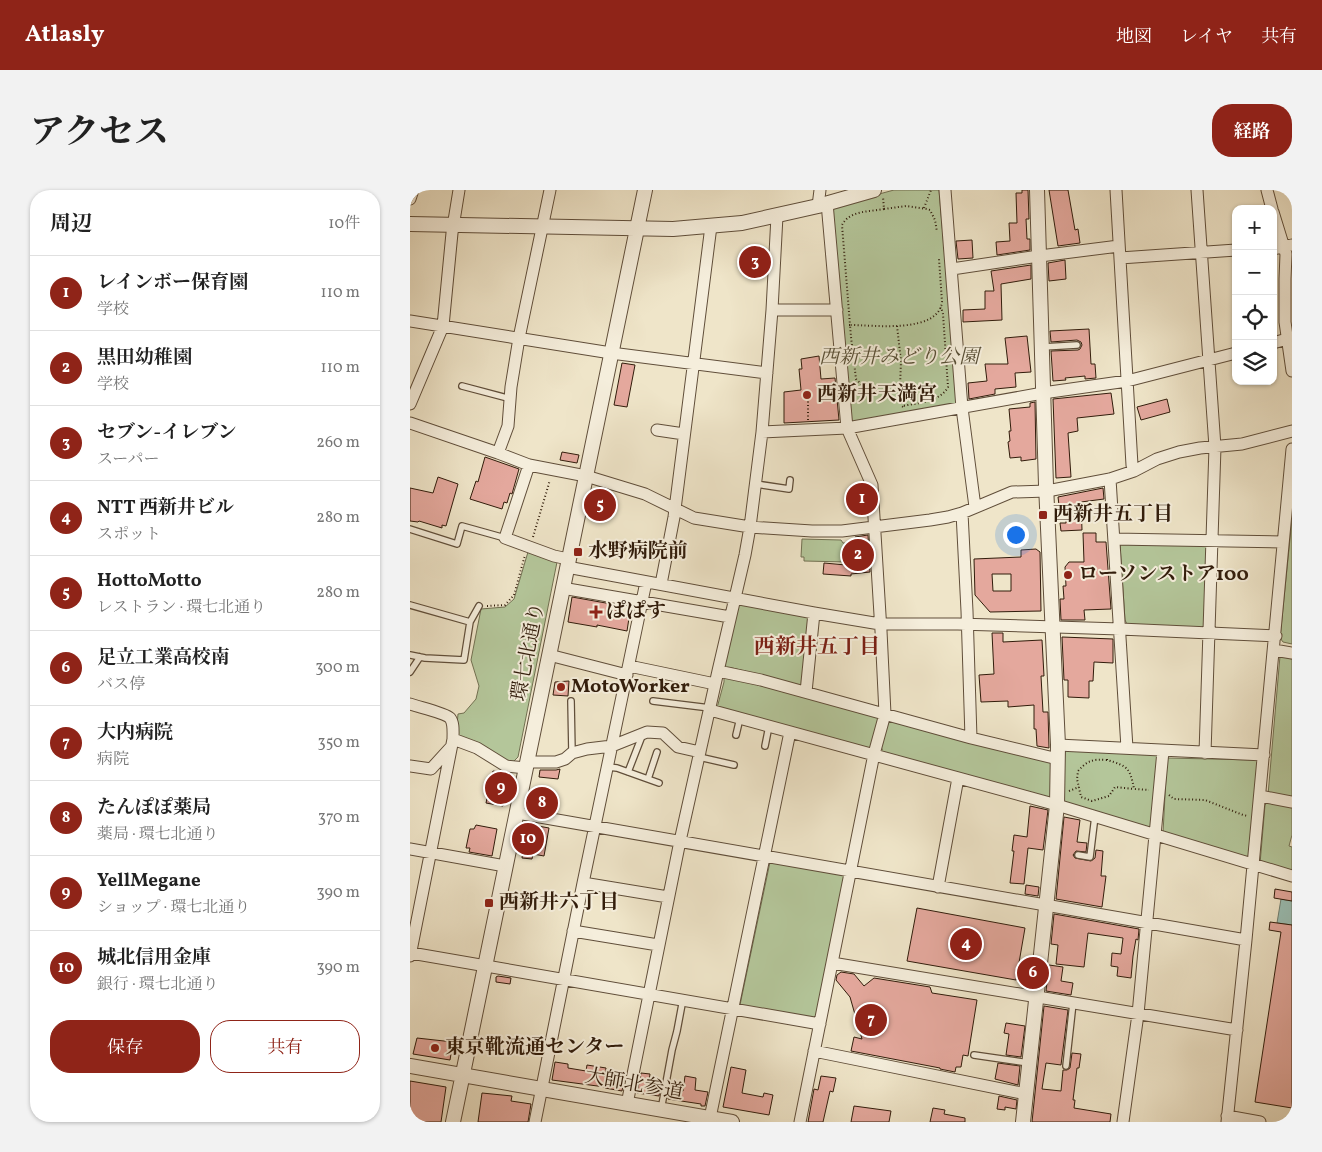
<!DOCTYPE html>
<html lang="ja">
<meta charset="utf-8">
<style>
:root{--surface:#fff;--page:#f2f2f2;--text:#222;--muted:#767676;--line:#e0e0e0;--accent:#8f2418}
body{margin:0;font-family:Vollkorn,"Noto Serif JP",serif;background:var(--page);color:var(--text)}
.controls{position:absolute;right:15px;top:15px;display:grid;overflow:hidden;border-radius:10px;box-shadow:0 1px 4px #0004}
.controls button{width:45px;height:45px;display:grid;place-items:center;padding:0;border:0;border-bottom:1px solid var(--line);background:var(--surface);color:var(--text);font:25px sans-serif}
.you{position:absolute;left:605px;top:344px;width:18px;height:18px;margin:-12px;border:4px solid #fff;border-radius:50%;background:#1a73e8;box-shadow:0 0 0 8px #1a73e833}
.badge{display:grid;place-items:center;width:32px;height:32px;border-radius:50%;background:var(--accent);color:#fff;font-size:16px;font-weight:700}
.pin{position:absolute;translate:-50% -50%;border:2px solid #fff;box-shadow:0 1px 5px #0006}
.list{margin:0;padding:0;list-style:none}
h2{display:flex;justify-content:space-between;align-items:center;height:65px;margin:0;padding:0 20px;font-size:21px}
h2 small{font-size:16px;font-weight:400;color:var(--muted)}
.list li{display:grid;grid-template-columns:32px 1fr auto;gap:15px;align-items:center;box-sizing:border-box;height:75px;padding:0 20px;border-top:1px solid var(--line)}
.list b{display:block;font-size:19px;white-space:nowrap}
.list p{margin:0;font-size:16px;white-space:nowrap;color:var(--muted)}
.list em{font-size:16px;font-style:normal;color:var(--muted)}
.actions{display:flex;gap:10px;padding:15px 20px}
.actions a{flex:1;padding:11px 0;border:1px solid var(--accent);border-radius:20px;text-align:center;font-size:18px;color:var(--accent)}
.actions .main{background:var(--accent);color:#fff}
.icon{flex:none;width:28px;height:28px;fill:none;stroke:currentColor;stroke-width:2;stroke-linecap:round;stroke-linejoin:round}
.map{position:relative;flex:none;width:882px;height:932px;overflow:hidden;border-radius:20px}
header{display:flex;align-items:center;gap:30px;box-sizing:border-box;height:70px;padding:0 25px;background:var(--accent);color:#fff}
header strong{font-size:24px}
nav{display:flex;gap:28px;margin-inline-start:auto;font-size:18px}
.intro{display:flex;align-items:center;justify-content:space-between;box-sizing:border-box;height:120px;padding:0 30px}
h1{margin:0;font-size:35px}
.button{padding:12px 22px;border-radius:20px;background:var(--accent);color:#fff;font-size:18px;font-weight:700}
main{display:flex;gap:30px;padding:0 30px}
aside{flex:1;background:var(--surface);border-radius:20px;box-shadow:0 1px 4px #0004}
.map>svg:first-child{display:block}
</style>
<header>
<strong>Atlasly</strong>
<nav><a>地図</a><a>レイヤ</a><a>共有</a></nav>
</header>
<div class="intro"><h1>アクセス</h1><a class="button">経路</a></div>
<main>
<aside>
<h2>周辺<small>10件</small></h2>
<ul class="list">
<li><span class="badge">1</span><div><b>レインボー保育園</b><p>学校</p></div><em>110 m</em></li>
<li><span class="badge">2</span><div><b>黒田幼稚園</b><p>学校</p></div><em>110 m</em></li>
<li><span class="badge">3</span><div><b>セブン-イレブン</b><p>スーパー</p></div><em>260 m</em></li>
<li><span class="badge">4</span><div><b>NTT 西新井ビル</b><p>スポット</p></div><em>280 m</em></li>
<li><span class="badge">5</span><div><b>HottoMotto</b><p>レストラン · 環七北通り</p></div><em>280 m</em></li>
<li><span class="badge">6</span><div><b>足立工業高校南</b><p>バス停</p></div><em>300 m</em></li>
<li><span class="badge">7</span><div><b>大内病院</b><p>病院</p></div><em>350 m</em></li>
<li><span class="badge">8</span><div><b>たんぽぽ薬局</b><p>薬局 · 環七北通り</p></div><em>370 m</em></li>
<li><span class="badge">9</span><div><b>YellMegane</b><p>ショップ · 環七北通り</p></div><em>390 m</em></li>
<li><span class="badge">10</span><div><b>城北信用金庫</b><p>銀行 · 環七北通り</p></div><em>390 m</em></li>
</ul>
<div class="actions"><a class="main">保存</a><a>共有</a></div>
</aside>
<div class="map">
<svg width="882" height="932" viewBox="0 0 882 932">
<rect width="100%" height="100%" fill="#efe5c9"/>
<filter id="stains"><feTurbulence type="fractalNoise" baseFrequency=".004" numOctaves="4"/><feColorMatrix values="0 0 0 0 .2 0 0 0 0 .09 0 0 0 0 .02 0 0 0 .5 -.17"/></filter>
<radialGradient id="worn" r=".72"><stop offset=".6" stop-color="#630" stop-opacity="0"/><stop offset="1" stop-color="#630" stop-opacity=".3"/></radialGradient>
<path fill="#b4c69a" stroke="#727152" d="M484,0h45l19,216 -108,16 -19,-215z
M882,329v125l-9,-2 -3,-4z
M392,349l39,1 2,3h9v14l-5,5 -43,-1v-4h-3z
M713,352l82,1 4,4 -4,76 -3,5 -75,-4 -2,-4 -5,-75z
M118,362l29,10 -39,195 -6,6 -56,-27 2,-22 6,-1 12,-14 3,-13 -8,-26 10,-51 24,-2 9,-8z
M333,413l64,12 2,4 -7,67 -77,-20v-4l13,-56z
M870,466l12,3v140l-24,-4z
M314,486l153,40 2,4 -9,29 -153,-41 7,-26z
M479,528l164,44 -1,39 -168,-48 -3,-6z
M655,560l90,4 3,3 -6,69 -5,1 -82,-24 -3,-3z
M757,568l89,2 3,4 -8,92 -4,2 -84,-25z
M858,612l24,4v29l-3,11 3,1v26l-32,-9 5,-59z
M360,672l75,11 -29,147 -76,-15z"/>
<path fill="#9abfb5" stroke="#707e71" d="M871,709l11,2v24l-15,-2z"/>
<path fill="#e4a89d" stroke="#311c0b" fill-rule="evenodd" d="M612,0h6l1,29h-3l1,20h3v11l-33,5 -1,-13 14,-1 -1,-18h8l-1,-30h6z
M639,0h19l7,40 3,-1 2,14 -22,3z
M562,50l1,18 -15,1 -2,-18z
M334,64l23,3v15l-25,-3z
M655,70l1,19 -17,2 -1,-18z
M621,75v14l-30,5 1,36 -39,2v-12l22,-1v-18h9l-3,-20z
M679,139l2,35h4l1,14 -11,1v-3l-20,2 1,2 -13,1 -2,-30 27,-1 2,-1 2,-4 -1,-3 -4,-2 -26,2 -1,-11z
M617,146l4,36 -16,1 1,14 -21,2v5l-26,5 -1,-16 19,-2 -2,-17h23l-3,-26z
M409,166l2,23 14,-1 4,42 -55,3v-31l17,-2 -2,-21h3l-1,-10z
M212,173l13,2 -8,42 -13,-2z
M701,203l3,21 -37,4 1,13 -10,2 3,44 -15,1 -3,-79z
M757,209l3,13 -29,8 -4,-13z
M625,212l1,57 -15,2v-4l-11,1 -2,-16 2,-1 -1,-10h2l-2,-22 21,-2v-4z
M152,262l17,3 -2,8 -17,-3z
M75,267l34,12 -7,25 -2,-1 -3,10 -3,-1 -2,7 -32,-10 6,-18 2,1z
M28,287l20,7 -12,42 -4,-1v3l-23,-7 -1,1 -8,-1v-33l23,5z
M693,298l1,11 -23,3 1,28 -21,1 -1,-8h6l-1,-19 -6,1 -1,-8z
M455,300l1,23h-9l-1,-22z
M673,343h13v9h10l5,67 -27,1 1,10h-24l-1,-21h4l-1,-13h3l-1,-19 4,-5h15z
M458,345l2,37 -19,2v2l-28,-2 1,-11 33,3 -2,-29z
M626,359l4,3 1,59 -51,1 -15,-17 -1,-36 47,-2v-7zM582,384h19v17h-18z
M162,407l45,8 -2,10 14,3 -2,13 -30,-6v2l-29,-5z
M582,443h11v9l39,-2 2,36h-3l2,36h5l1,36 -12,-2 -1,-17h-2v-24l-26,2v-6l-27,1 -2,-27 15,-1z
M652,447l51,2v24l-19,-1 -1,19h-4v17l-21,-1v-17h-4z
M159,491l-1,15 -15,-1 2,-13z
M146,580l4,-1 -2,10 -19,-2 1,-7z
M83,581l16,3 -6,32 -17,-3z
M123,605l17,3 -2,13 -15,-3 -1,-1z
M620,616l18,4 -5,40 -15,-2 -4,36 -14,-1 4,-32h-2l2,-16 13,2z
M654,627l16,3 -3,22 10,1 -1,9 -10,-1 -3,4 2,3 16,3 4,-3 1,-8 7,1 -2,25h5l-4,31 -46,-8z
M117,634l22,4 -5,28 -11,-2 -1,5 -10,-1z
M66,635l21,4 -5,27 -23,-4 1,-4h-4l4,-19h4z
M616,695l13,2 -1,9 -13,-2z
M865,699l17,3v9l-18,-3z
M507,718l108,20 -9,52 -109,-19z
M644,724l85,15 -1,11 -2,-1 -3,17 -2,22 -14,-2 1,-9 -7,-1 1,-13 9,1 2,-16 -35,-5 -4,34 -28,-3 2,-19 -7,-1z
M860,732l22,3v183l-37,-6 26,-170 -12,-2z
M639,775l14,2 -2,14 12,2 -2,12 -25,-4z
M431,782l13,2 10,12 10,-8 56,9 2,6 45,7 -9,56 -5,-1 -2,12h-5l-1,5 -15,-3v-1l-89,-17 3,-14 8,2 -12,-42 -14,-17 1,-5z
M88,786l13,2 -1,6 -14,-2v-5z
M634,816l24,4 -7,55 -15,-2 -4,26 19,2 2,-21h4l3,-2 2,-15 9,1 -2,14h-2l-4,32h2l-1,8 37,6 -1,8h-78z
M596,833l19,3 -4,31 -15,-2 3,-21 -5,-1z
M7,848l36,4 -3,18 -37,-6z
M145,872l13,2v4l18,3 1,-6 19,3 -1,9 19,3 -2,11 -17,-3v-1l-53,-7z
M588,873l22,3 -2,19 -23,-6z
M321,877l15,3 -4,23 21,4 1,-4 9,2 -4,20 -46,-8z
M231,883l9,1 -1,7 12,2 -2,13 -22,-3z
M275,886l11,2 -1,12 13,2 -3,14h-4v-2l-33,-5 2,-10 13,2z
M411,886l15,2 -3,14 -3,-1 -7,31h-15l6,-33 4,1z
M0,891l36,6 -5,35h-31z
M72,903l30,3 -1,5 20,3 -3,18h-50z
M589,906l18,4 -1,9 -11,-2v3l-8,-1z
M444,916l37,5 -2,11h-38z
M523,918l12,2 -1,4 21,4v4h-35z"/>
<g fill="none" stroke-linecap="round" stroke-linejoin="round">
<g stroke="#604e3a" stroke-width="8">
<path id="service" d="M633,157l34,-2
M52,196l49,13
M346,294l33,5 1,-9
M0,339l47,15 5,-18 43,12
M0,415l60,17
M0,465l15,3 39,2 6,-38 9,-16
M0,482l10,-15
M161,511l1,52
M243,511l57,7
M326,545l4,-17
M355,556l4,-20
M289,567l35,8
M198,577l9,1 42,15
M218,582l14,-36
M238,589l9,-27
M668,665l12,2 5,-41
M564,865l55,8
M656,876l7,-63
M251,920l11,-60 5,-19 6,-32"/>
</g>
<g stroke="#604e3a" stroke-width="13">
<path id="minor" d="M535,0l17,218 13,99
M706,0l16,275 2,6
M787,0l18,257 -10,306
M857,0l5,19
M0,9l3,-9
M408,16l2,-16
M863,22l13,42 -1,25v43l7,49
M863,59l19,-4
M710,68l116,-8
M542,79l80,-12 87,-11
M362,120h65
M0,131l201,32 156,20
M863,153l14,-4
M0,214l33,-78 9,-93 7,-43
M0,233l88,30 31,12 57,11 59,18 49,24 56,9 62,4h30l88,-11 18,-3 14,-4 50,-21 35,-1 63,-12 24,-8 23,-12 22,-7 21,-4 42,-4 50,-13
M247,240l27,4
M352,242l85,-4 196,-35 84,-12 109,-28
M88,263l10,-27 3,-39 8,-49 31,-148
M119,275l-24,73 49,18 14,3
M700,289l17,269
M552,323l5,98 4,127
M704,349l169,3
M157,377l247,46 66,11h78l162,5 156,7
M251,394l13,-67 37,-291
M152,398l168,29
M864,460l18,3
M139,465l78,20
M219,476l86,18
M308,481l43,9 210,58 87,21
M396,502l8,-79
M0,514c8,3 35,9 40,14 4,5 3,14 3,21l-43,217
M300,520l347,95 235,71
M43,549l24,9 29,18 20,2
M648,555l206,10
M117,572h29l9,-3 7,-6 15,-4 25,-3 35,-14 16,1 15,14 22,5
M0,576l21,3 20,-22
M850,606l32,6
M107,623l729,127
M0,659l95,17
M173,693l85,14
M528,697l20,-109
M163,741l85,14
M1,763l409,71
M422,773l405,67
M404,861l212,43
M217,914l53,-263 38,-170 27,-116 5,-28 12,-95 10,-122 5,-94
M817,926l33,6
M300,928l80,-386
M125,932l48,-239 63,-301
M390,932l74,-368 11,-40 -4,-83 -9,-146 -25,-57 -20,-225
M713,932l15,-108 25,-263
M817,932l19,-182 46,-491"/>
</g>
<g stroke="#604e3a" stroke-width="16">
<path id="tertiary" d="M0,34l263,5 69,-6 76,-17 56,-16
M0,876l322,56
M43,932l192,-932
M613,932l34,-317 1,-60 -12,-260 -9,-295"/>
</g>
<path stroke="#311c0b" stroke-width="2" stroke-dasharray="1 2.5" stroke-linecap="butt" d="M514,18l7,-18
M474,19l22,-3 21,3 3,1 5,10 2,12
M439,135h1l-8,-100c8,-15 27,-13 42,-16l-1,-12
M487,136l4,35 -1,26 2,19
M465,199l-14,-5 -5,-5 -5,-42 -1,-12c23,0 88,9 92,-23l-3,-43
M493,217l-1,-1c16,-3 38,-4 46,-19l-5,-73 -2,-7
M398,230v-19
M123,347l17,-57
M77,416l18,-1 9,-10 11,-40
M697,569v1c21,6 23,8 27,29l15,1
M697,570c-14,-1 -19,0 -29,11l-1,8 4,18 11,4 17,-5 6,-9 19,2
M659,601l10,-4
M759,605l5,4 31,1 38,15 5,1"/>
<use href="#service" stroke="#f5eedc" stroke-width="5.5"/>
<use href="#minor" stroke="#f5eedc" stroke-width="11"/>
<use href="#tertiary" stroke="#f5eedc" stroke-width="14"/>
</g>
<g fill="#8f2418" stroke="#f5eedc" stroke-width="2">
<circle cx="397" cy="205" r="5"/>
<rect x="628" y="320" width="10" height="10" rx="2.5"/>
<rect x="163" y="357" width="10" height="10" rx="2.5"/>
<circle cx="658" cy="385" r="5"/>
<path d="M183.5 414.5h5v5h5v5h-5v5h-5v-5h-5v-5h5z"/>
<circle cx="151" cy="497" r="5"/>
<rect x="74" y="708" width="10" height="10" rx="2.5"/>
<circle cx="25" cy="858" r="5"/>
</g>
<g text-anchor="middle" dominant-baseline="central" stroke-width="4" stroke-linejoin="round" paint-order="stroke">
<g font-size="20" font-style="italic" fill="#584f36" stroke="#f5eedc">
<text x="489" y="168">西新井みどり公園</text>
</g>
<g font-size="20" font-weight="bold" fill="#311c0b" stroke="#f5eedc" text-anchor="start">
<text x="407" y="205">西新井天満宮</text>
<text x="643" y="325">西新井五丁目</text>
<text x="178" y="362">水野病院前</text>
<text x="668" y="385">ローソンストア100</text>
<text x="196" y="422">ぱぱす</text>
<text x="161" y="497">MotoWorker</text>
<text x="89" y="713">西新井六丁目</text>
<text x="35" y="858">東京靴流通センター</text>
</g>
<g font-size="20" fill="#311c0b" stroke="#f5eedc">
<text transform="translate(119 462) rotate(-79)">環七北通り</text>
<text transform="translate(224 895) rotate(10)">大師北参道</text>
</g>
<g font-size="21" font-weight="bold" fill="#7a1f14" stroke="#f5eedc">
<text x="407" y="457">西新井五丁目</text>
</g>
</g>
<rect width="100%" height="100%" filter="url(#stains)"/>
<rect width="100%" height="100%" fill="url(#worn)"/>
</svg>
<div class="controls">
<button>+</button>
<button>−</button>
<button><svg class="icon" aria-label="locate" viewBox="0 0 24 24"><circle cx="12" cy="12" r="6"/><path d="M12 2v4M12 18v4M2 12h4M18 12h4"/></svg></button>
<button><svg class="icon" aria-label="layers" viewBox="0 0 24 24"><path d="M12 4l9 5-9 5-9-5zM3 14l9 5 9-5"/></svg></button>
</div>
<div class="you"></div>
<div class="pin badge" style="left:452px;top:309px">1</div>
<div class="pin badge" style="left:448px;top:365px">2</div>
<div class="pin badge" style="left:345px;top:72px">3</div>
<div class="pin badge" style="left:556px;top:754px">4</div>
<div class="pin badge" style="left:190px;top:315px">5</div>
<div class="pin badge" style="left:623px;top:783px">6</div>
<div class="pin badge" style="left:461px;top:830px">7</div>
<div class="pin badge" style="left:132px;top:613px">8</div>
<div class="pin badge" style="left:91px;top:598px">9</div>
<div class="pin badge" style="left:118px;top:649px">10</div>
</div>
</main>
